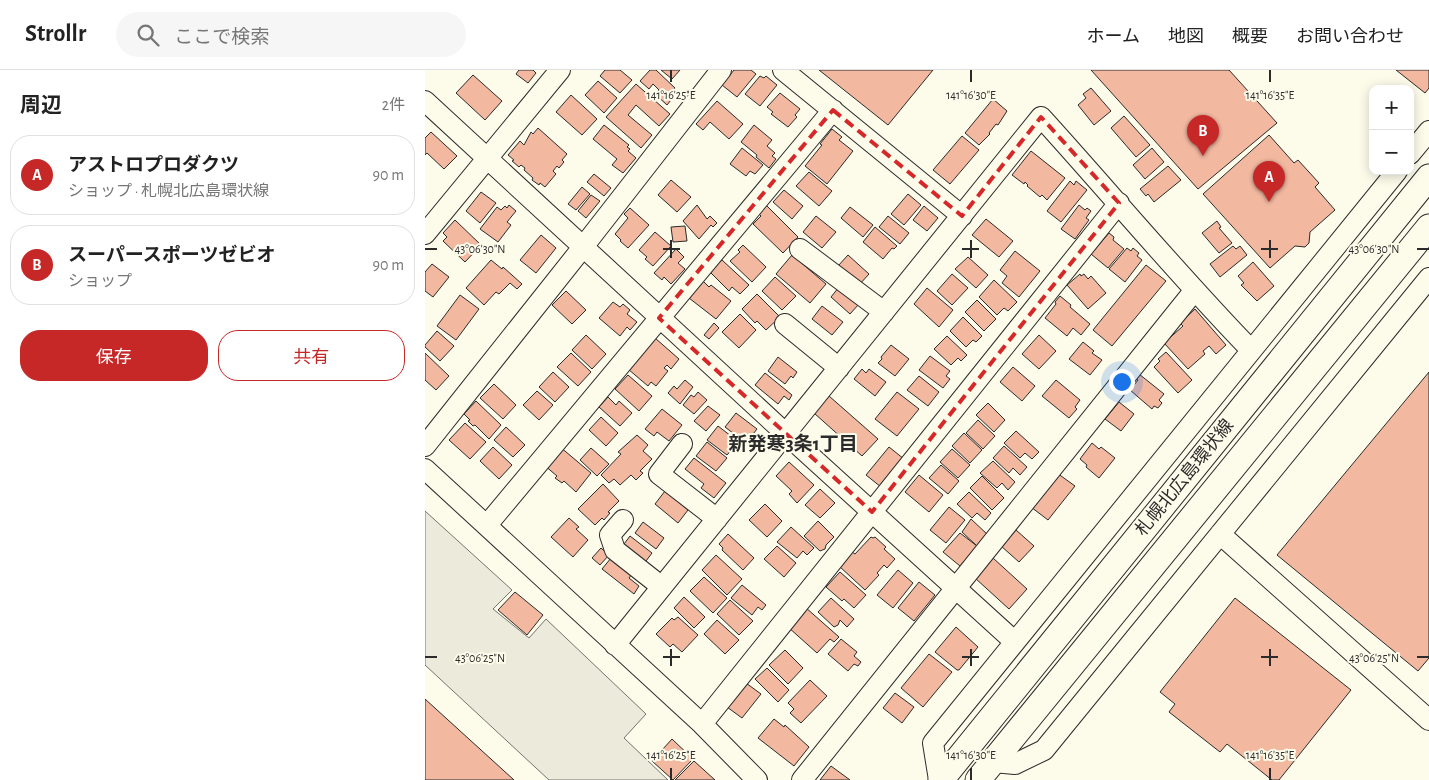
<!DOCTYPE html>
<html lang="ja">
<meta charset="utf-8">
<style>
:root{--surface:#fff;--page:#f6f6f6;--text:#222;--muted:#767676;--line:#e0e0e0;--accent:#c62828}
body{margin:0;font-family:"Alegreya Sans","Noto Sans JP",sans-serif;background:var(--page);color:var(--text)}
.controls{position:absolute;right:15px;top:15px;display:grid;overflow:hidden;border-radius:10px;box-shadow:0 2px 12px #0003}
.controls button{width:45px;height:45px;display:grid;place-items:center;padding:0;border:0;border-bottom:1px solid var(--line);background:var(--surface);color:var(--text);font:25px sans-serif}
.you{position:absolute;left:696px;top:311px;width:18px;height:18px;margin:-12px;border:4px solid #fff;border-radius:50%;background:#1a73e8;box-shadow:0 0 0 8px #1a73e833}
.badge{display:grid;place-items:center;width:32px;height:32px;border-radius:50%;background:var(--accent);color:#fff;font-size:16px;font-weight:700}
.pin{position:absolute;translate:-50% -41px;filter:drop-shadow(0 1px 2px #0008)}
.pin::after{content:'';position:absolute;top:26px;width:18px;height:15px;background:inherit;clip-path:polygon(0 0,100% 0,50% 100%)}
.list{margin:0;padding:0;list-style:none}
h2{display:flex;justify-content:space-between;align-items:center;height:65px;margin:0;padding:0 20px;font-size:21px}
h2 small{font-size:16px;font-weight:400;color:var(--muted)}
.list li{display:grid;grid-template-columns:32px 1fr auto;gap:15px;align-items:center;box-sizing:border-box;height:80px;margin:0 10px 10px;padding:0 10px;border:1px solid var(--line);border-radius:20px}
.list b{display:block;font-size:19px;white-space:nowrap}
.list p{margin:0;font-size:16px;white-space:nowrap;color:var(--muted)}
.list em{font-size:16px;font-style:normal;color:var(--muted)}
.actions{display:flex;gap:10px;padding:15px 20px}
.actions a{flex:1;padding:11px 0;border:1px solid var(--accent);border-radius:20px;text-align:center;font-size:18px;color:var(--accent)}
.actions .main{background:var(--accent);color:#fff}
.icon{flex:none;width:28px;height:28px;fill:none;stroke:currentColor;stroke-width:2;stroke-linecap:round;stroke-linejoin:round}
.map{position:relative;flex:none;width:1004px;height:710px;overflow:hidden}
header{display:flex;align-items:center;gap:30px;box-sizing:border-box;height:70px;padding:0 25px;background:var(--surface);border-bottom:1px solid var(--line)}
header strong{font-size:24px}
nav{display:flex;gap:28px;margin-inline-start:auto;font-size:18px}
.search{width:350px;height:45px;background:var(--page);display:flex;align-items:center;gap:12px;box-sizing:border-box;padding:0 18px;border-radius:28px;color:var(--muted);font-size:19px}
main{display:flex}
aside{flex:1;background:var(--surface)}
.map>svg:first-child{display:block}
</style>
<header>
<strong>Strollr</strong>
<div class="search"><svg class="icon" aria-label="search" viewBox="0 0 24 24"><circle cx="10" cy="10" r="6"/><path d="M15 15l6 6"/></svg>ここで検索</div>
<nav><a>ホーム</a><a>地図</a><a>概要</a><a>お問い合わせ</a></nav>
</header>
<main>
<aside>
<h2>周辺<small>2件</small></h2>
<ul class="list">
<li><span class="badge">A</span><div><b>アストロプロダクツ</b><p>ショップ · 札幌北広島環状線</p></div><em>90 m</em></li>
<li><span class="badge">B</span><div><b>スーパースポーツゼビオ</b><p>ショップ</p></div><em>90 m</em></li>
</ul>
<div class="actions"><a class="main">保存</a><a>共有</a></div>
</aside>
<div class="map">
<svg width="1004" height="710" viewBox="0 0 1004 710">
<rect width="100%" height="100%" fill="#fdfbea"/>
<path fill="#eceadb" stroke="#74746e" d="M0,441l87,79 -19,19 36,29 17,-19 100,95 -22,24 44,42h-119l-124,-115z"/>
<path fill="#f2b8a0" stroke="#2b2b2b" d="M94,0h14l3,3 -8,10 -12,-9z
M180,0h15l12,10 -12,13 -20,-17z
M225,0h6l19,18 -8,9 4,3 -4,5 -12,-11 4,-4 -6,-6 -4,5 -9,-8z
M236,0h19l-8,9z
M309,0h17l5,4 -19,23 -15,-12z
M394,0h114l-45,55z
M666,0h138l48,53 -79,66z
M971,0h33v18l-4,5z
M48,5l29,26 -17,19 -29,-27z
M335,6l4,2 2,-2 11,9 -17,21 -15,-12z
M173,11l19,17 -13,15 -19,-18z
M211,14l34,30 -11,12 -23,-21 -8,10 24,20 -11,13 -35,-31z
M666,18l20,23 -17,14 -16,-20 8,-7 -3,-4z
M355,23l20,16 -5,6 2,2 -9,10 -17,-13 2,-2 -6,-5z
M146,25l26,24 -15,16 -26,-23z
M568,29l14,12 -9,14 -2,-1 -7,9 1,1 -11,11 -14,-12z
M292,31l26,23 -14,15 -19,-17 -7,8 -7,-6z
M699,46l26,29 -14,12 -25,-29z
M179,55l25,20 -2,2 3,2 -2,2 8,7 -13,15 -11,-8 5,-6 -24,-20z
M329,55l18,15 -5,6 8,7 -3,3 4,3 -7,9 -13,-11 1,-2 -16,-13z
M113,58l29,26 -5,6 2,2 -5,6 -2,-2 -4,5 3,3 -11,13 -5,-4 -1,2 -7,-5 1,-2 -9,-8 1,-2 -4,-3 -2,2 -7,-6 2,-1 -6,-5 12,-14 4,4 7,-13 2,2z
M407,59l10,8 -3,3 14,11 -26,33 -22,-18 17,-21 -2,-1z
M6,62l26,24 -13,13 -17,-16 -2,2v-17z
M844,65l25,28 4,-3 21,23 -4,4 20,23 -25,22 -1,11 -4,4 -10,-1 -25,22 -67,-74z
M537,66l17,14 -29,34 -17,-14z
M317,78l21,17 -8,9 -5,-3 -4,5 -16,-12z
M727,78l12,14 -19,17 -12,-14z
M606,81l34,27 -18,22 -5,-5 -2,2 -13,-11 1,-1 -3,-3 -1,2 -12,-9z
M743,96l13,14 -27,22 -6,-8 -2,2 -6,-7z
M384,102l23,19 -13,15 -23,-20z
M169,104l17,14 -7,8 -17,-14z
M246,110l20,17 -14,15 -19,-17z
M645,111l4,4 2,-4 11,9 -26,32 -14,-11z
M157,117l8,7 -14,16 -8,-6z
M359,120l19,16 -11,13 -19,-17z
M56,122l15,11 -16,20 -14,-12z
M483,124l13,11 -17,20 -13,-11z
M166,125l9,6 -14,17 -8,-7z
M84,135l7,6 -9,11 4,3 -13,17 -18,-13 17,-22 4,3 4,-4 2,2z
M272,135l10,14 3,-3 7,7 -4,4 -2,-2 -12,14 -16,-18z
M341,135l32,32 -15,16 -30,-29 8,-8 -3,-3z
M654,135l6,5 2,-2 4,3 -5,7 3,2 -14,19 -14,-10z
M499,136l14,12 -11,13 -14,-11z
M425,137l23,18 -10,12 -22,-19z
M205,138l19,17 -21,23 -8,-7 1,-1 -6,-6 13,-16 -4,-4z
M391,146l20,16 -14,16 -19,-16z
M463,146l21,17 -9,11 -21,-17z
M561,149l27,22 -14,16 -27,-22z
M30,150l26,25 -16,17 -22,-21 4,-4 -4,-4z
M792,151l4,6 -2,1 13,15 -13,10 -17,-20z
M260,156l2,15 -14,1 -2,-15z
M450,157l22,19 -3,3 -2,-1 -9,11 -20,-17z
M230,162l16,14 -18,20 -8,-7 2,-2 -8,-7z
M684,163l5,4 -1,3 11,9 -16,19 -17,-14z
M116,165l15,13 -20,25 -16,-13z
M318,175l23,22 -14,15 -22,-21 10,-9 -2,-2z
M808,176l3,3 4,-3 7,9 -27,22 -10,-13z
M702,178l4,3 2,-3 6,5 -2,3 5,4 -17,22 -16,-13z
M251,179l8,8 -6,6 7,6 -14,15 -7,-7 -2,3 -8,-7z
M590,181l25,20 -21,26 -17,-14 5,-7 -7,-6z
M367,185l34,29 -16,19 -34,-29z
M423,185l21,19 -10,11 -21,-19z
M543,187l20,18 -12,13 -21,-19z
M66,190l11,9 1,-2 19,17 -5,5 -7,-6 -11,11 -3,-2 -12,13 -18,-17z
M297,190l27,25 -9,9 -8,-7 -3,4 -19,-19z
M828,192l21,24 -17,15 -16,-16 3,-2 -6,-7z
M7,194l17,13 -16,20 -8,-6v-19z
M721,195l20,16 -54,65 -19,-16z
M527,204l16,14 -16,17 -15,-14z
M655,204l1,2 3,-2 4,5 3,-3 15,17 -18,16 -21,-24z
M350,207l21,19 -14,14 -20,-19z
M569,210l23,22 -9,9 -4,-3 -7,7 -18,-18z
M278,211l6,6 2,-2 20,16 -15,18 -27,-21z
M414,217l20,17 -9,10 -19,-17z
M502,218l26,22 -14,17 -25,-23z
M141,221l20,19 -14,14 -20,-19z
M332,224l23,23 -14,13 -9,-9 -2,2 -13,-14z
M35,225l19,14 -23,31 -19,-14z
M635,226l11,9 -1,2 20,17 -9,11 -8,-7 -6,8 -22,-18 11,-14 -1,-2z
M552,230l19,19 -12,12 -19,-19z
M188,232l7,5 3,-3 7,6 -3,4 10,8 -7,8 -3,-3 -7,9 -21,-18z
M397,236l21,16 -11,13 -20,-16z
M770,239l31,36 -10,9 -7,-8 -6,5 2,3 -17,15 -24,-26 19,-17 -3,-3z
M315,244l16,16 -17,18 -17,-16z
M538,247l19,19 -6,6 -3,-2 -7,7 -16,-16z
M289,253l5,5 -10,11 -5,-4z
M12,261l17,15 -14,15 -15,-14v-2z
M161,265l20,19 -14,15 -20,-19z
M614,265l17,16 -17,18 -17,-15z
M522,266l20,19 -6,6 -3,-3 -7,7 -17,-16z
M230,268l24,21 -8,10 -4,-4 -3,3 4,3 -12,15 -5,-4 -3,4 -20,-17z
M658,272l11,9 -2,2 10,7 -12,15 -21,-16z
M466,275l18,14 -14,17 -17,-13 4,-4 -1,-2z
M741,282l26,28 -14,13 -24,-26 6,-6 -2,-2z
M0,283l24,23 -13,14 -11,-10z
M146,283l20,19 -13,14 -21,-19z
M505,286l20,15 -4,5 4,3 -7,9 -24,-18z
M353,287l19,15 -4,6 -2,-2 -6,8 -17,-13z
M588,297l22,19 -13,15 -22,-19z
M437,299l4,4 3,-4 17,13 -11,14 -21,-17z
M128,302l16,15 -14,15 -16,-15z
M1004,302v286l-11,13 -141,-116z
M340,303l27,22 -3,5 -5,-4 -6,8 -23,-19z
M714,304l25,20 -5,6 3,3 -4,5 -4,-2 -2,3 -22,-19 8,-10 -3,-2z
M203,305l24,21 -13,15 -24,-22z
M494,306l20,16 -11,14 -21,-16z
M260,310l8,7 -13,17 -12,-11 6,-7 3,3z
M631,310l24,20 -5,7 2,2 -8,9 -27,-22z
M69,314l22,21 -13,14 -23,-21z
M112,321l16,14 -14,15 -16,-15z
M273,322l9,8 -13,14 -11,-9 8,-10 3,2z
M472,322l22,17 -22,27 -22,-17z
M404,326l49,43 -16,17 -48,-43z
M183,327l8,8 3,-4 13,12 -12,13 -21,-19z
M51,331l25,24 -12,14 -14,-14 -2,1 -5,-5 2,-1 -6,-6z
M694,332l15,12 -13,17 -16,-12z
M563,333l17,17 -11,12 -18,-17z
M283,336l12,9 -14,16 -12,-10z
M237,339l20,16 -13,16 -12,-9 -3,4 -9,-7z
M311,343l21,16 -11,14 -21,-16z
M176,347l17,16 -12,13 -17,-16z
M553,350l17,16 -12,13 -17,-16z
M40,353l21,19 -16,17 -21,-19z
M293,356l22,17 -5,6 -2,-1 -6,7 -20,-15z
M81,357l19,18 -12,12 -19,-17z
M591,361l23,21 -7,7 -7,-6 -5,5 -16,-15z
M539,363l18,17 -12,13 -18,-17z
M212,365l11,10 -5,6 9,8 -12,12 3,2 -7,7 -5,-5 -11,10 -6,-6 -5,4 -8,-8 20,-21 -3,-2z
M282,372l20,16 -11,13 -20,-15z
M667,373l7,6 2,-2 14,11 -16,20 -13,-11 1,-2 -7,-6z
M134,376l32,27 -15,19 -12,-11 -2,2 -7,-5 2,-2 -13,-11z
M579,376l23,21 -7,8 -7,-7 -4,5 -16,-15z
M68,377l19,18 -13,14 -19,-18z
M464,377l15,12 -23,28 -15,-12z
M166,378l18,16 -12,12 -17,-16z
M527,379l18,16 -12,13 -18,-16z
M269,388l32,25 -12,15 -13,-10 3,-4 -19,-15z
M568,391l22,21 -7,8 -6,-7 -5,5 -17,-15z
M364,392l25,23 -17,18 -8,-9 3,-3 -16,-15z
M516,395l18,16 -11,13 -19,-16z
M632,403l18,13 -27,34 -17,-13z
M494,405l24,20 -14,17 -24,-20z
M557,406l22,22 -12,12 -22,-22z
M178,414l16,17 -11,11 2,1 -6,7 -2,-2 -7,7 -17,-16z
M395,419l15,14 -15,15 -15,-13z
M240,421l23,19 -10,13 -23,-19z
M544,422l22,21 -6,7 -8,-7 -5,5 -15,-14z
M340,434l17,17 -15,16 -18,-17z
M524,437l16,13 -19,23 -16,-13z
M144,448l10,9 -3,2 12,11 -15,17 -22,-20z
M546,449l17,16 -11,11 -15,-14z
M393,451l16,16 -8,8 -1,4 -5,2 -16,-15z
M218,452l21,16 -8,11 -21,-16z
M366,457l23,21 -7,7 -4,-4 -6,7 -20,-16z
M591,460l18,16 -15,16 -18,-16z
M535,463l17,13 -17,20 -17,-14z
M303,464l26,24 -11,12 -21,-20 1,-2 -4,-4z
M205,466l22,17 -9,12 -22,-17z
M446,467l2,1 2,-1 11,10 -2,2 11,10 -8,9 -3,-3 -7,8 2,2 -14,15 -26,-24 13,-14 3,2z
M352,476l19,17 -12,14 -20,-18z
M176,478l8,7 -9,10 -8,-7z
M291,485l26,24 -15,16 -25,-25z
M186,488l21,16 -3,4 10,8 -5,8 -32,-25z
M568,488l34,31 -18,20 -34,-31z
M473,500l15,13 -20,25 -16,-13z
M415,502l26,23 -12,13 -10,-9 -2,2 -16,-14z
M279,507l23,21 -14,15 -23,-22z
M494,512l16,13 -21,26 -16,-13z
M317,515l24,20 -4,5 -4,-3 -6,8 -21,-17z
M90,522l28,23 -16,20 -29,-25z
M259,527l21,20 -11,11 -20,-20z
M406,528l23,21 -7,8 -7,-7 -2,5 -4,2 -16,-15z
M810,528l116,92 -72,90h-7l-45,-36 -7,8 -51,-40 6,-8 -15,-12z
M305,530l23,21 -14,14 -22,-21z
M380,537l34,30 -5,5 -4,-3 -13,14 -29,-26z
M253,547l20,18 -16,17 -9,-8 -3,3 -14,-13 16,-16 2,2z
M292,550l22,20 -14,14 -21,-20z
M531,557l22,20 -19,23h-2l-22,-18z
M416,569l16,13 -3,4 7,6 -3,4 -4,-2 -6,7 -20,-17z
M360,580l18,18 -15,16 -19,-19z
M504,584l23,18 -29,35 -22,-19z
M342,598l22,22 -11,12 -23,-23z
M385,610l17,16 -26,27 -11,-10 4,-4 -6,-6z
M321,613l15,11 -19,24 -15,-11z
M470,623l19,14 -12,16 -19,-15z
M0,629l89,81h-89z
M349,649l10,8 1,-2 24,22 -15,19 -36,-28z
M247,669l21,20 -20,21 -21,-19z
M269,691l21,19h-40z
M406,696l19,14h-30z"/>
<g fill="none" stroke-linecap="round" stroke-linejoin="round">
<g stroke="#2b2b2b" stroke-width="22">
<path id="minor" d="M358,0l179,146
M0,31l360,332 230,209
M985,84l19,-23
M0,164l135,-164
M375,179l84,63
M360,254l54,44
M257,374l-23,30 58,45
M0,376l158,-199 138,-177
M0,399l277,255 55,56
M198,450l-13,15 5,15 47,37
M62,455l346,-415
M795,464l209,186
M190,575l426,-528c70,77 137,158 210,233
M277,654l417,-521
M568,692l22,2 29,-14 385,-472
M377,710l392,-489
M514,710l-6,-37 464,-572"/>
</g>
<g stroke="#2b2b2b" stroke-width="27">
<path id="major" d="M516,710l488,-603
M553,710l451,-553"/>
</g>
<use href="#minor" stroke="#fdfbea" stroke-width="20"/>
<use href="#major" stroke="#fdfbea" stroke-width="25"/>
</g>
<path fill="none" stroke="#d62828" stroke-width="4" stroke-dasharray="10 6" stroke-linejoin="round" d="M408,40l129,106 79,-99 78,86 -247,309 -213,-194z"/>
<path fill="none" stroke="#2b2b2b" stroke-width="2" d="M246,0v12M546,0v12M845,0v12M246,170v18M546,170v18M845,170v18M0,179h12M238,179h17M537,179h17M836,179h17M992,179h12M246,579v17M546,579v17M845,579v17M0,587h12M238,587h17M537,587h17M836,587h17M992,587h12M246,698v12M546,698v12M845,698v12"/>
<g text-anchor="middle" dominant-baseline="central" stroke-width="4" stroke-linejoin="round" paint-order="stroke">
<g font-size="18" fill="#2b2b2b" stroke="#fdfbea">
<text transform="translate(760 408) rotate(-51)">札幌北広島環状線</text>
</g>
<g font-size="19" font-weight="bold" fill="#2b2b2b" stroke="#fdfbea">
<text x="368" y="374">新発寒3条1丁目</text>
</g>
</g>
<g font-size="12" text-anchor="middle" fill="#2b2b2b" stroke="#fdfbea" stroke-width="4" stroke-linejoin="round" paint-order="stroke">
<text x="246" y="29">141°16'25"E</text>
<text x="546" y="29">141°16'30"E</text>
<text x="845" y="29">141°16'35"E</text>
<text x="55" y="183">43°06'30"N</text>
<text x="949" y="183">43°06'30"N</text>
<text x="55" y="592">43°06'25"N</text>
<text x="949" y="592">43°06'25"N</text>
<text x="246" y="689">141°16'25"E</text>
<text x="546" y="689">141°16'30"E</text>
<text x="845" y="689">141°16'35"E</text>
</g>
</svg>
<div class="controls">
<button>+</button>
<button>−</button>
</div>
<div class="you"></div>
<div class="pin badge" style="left:844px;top:132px">A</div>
<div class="pin badge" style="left:778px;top:86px">B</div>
</div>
</main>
